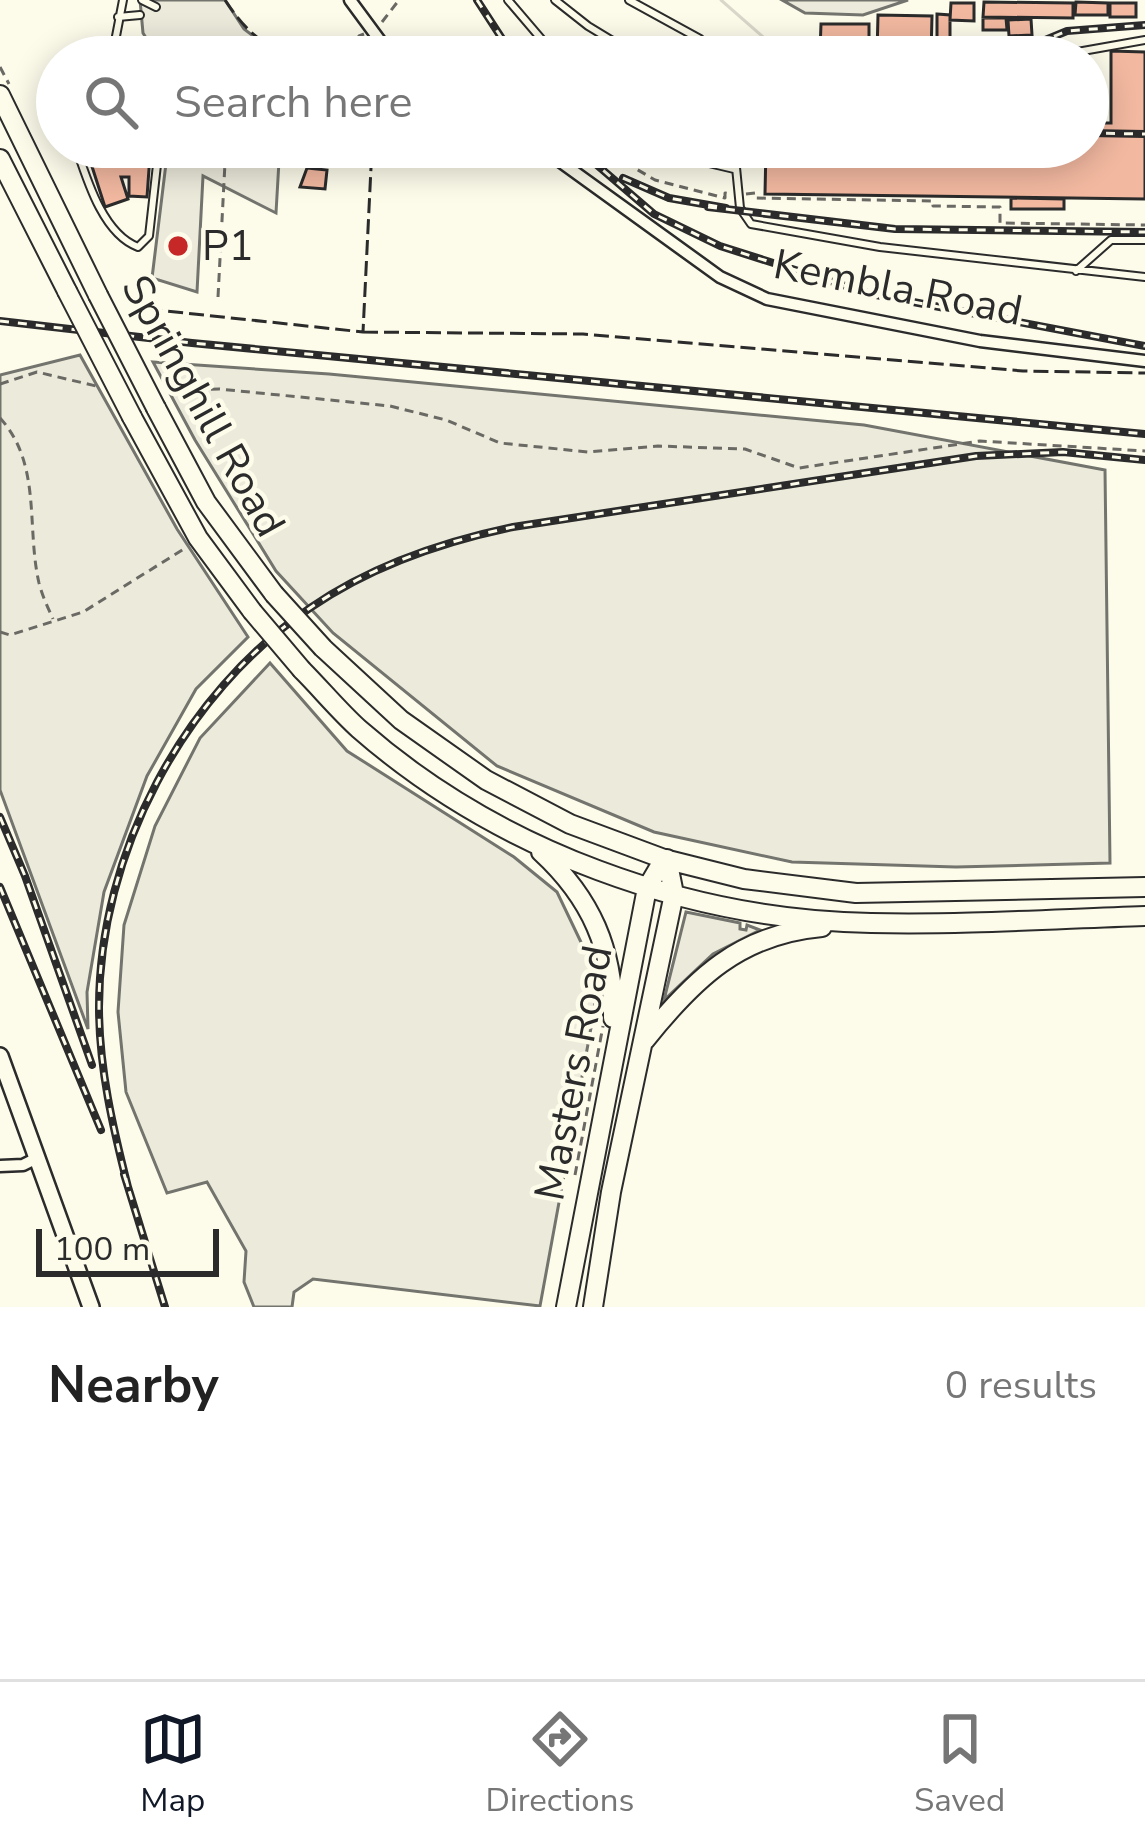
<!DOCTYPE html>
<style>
:root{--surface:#fff;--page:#f6f6f6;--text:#222;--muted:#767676;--line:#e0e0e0;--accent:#111827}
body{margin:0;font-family:"Nunito Sans",sans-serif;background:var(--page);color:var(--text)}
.scale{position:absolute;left:36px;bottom:30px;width:183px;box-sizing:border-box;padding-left:12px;border:6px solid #2b2b2b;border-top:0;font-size:33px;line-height:42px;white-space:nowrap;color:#2b2b2b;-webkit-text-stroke:9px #fdfbea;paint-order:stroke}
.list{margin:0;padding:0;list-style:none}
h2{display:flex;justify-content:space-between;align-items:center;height:156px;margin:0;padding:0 48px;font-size:51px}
h2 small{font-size:39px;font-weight:400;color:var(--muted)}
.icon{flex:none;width:66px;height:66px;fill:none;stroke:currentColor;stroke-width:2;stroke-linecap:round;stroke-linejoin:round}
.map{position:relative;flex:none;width:1145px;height:1307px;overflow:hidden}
.search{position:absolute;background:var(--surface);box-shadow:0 6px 30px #0003;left:36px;right:36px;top:36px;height:132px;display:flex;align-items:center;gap:30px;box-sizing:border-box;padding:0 42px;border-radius:66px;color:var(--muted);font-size:45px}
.sheet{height:372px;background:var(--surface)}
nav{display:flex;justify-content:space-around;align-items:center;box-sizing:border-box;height:168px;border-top:3px solid var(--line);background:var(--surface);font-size:33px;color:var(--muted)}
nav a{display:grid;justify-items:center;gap:6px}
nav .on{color:var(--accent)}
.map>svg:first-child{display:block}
</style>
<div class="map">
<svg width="1145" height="1307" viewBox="0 0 1145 1307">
<rect width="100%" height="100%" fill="#fdfbea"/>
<path fill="#ecebdb" stroke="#74746e" stroke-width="3" d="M80,355l97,174 71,108 -52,52 -49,87 -43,116 -17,100 1,37 -88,-239v-415z
M153,362l176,12 535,51 241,45 5,393 -154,4 -164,-5 -138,-30 -157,-66 -164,-133 -57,-62 -81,-131z
M270,663l77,88 167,106 43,35 33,69 5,45 -55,300 -227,-27 -19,13 -2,15h-38l-10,-25 2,-31 -39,-69 -40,11 -41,-101 -8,-80 6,-87 31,-99 45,-88z
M686,912l54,11v6l6,1 1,-5 13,5 -47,24 -49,46z"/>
<path fill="#eceadb" stroke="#74746e" stroke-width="3" d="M140,0h85l19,29 28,21 43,6 44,-7 4,8h-205l-15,-24z
M782,0h126l-45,15 -58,-2z
M168,147h78l33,14 -3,52 -73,-37 -6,116 -45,-14z"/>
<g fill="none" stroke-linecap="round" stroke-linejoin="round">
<path stroke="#d8d7c9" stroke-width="3" d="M721,0l65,57"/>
</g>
<path fill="#f2b8a0" stroke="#2b2b2b" stroke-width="3" d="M984,2l89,1v15l-90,-1z
M1076,2l32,1v12h-33z
M951,3h23v18l-24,-1z
M1110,3h26v14h-26z
M937,14l13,1v34h-13z
M878,15l54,1 -1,39 -54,-1z
M983,18h23l1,12h-24z
M1031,19l1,16 -23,1 -1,-16z
M821,24h48v27l-49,-1z
M991,39l5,12 -25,6 -4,-8z
M1111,51l34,1v147l-380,-5 1,-47h322v-24h23z
M99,147h35l-1,7 17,1 -3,42 -18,-1v-19h-8l7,22 -23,8 -18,-56z
M307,168l20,2 -2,19 -25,-2z
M1011,198l53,1v10h-53z"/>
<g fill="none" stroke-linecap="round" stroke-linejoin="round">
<g stroke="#2b2b2b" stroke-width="10">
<path id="service" d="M142,0l14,7
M508,0l35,41 25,16
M555,0l33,26 51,31
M629,0l71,39 11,18
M118,17l22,-2
M112,57l11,-57
M1049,57l96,-17
M76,147c11,33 27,87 62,100l11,-11 10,-89
M641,147l93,22
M734,147l6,61 11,16 129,23 265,30
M1076,271l35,-31h34"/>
</g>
<g stroke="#2b2b2b" stroke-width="15">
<path id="minor" d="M350,0l42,57
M540,147l180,130 47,22 213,42 165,20
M0,1166l23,-1 14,-7"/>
</g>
<g stroke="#2b2b2b" stroke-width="20">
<path id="secondary" d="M0,1056l91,251"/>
</g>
<g stroke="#2b2b2b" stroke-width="22">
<path id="primary" d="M0,95l98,200
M0,159l67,132
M156,408l50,94 68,92
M132,417l66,121 54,73
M323,648l78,72 85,60 84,44 94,35 80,20 112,14 289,-6
M302,670c19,19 37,41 57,59 138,121 329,191 512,194 91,2 183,-4 274,-7
M541,852c50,46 73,98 72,166
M645,1040c49,-61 95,-106 177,-113
M566,1307l81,-419 17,-29
M593,1307l18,-115 63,-298 -7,-35"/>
</g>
<path stroke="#6a6964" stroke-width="3" stroke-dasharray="9 6" stroke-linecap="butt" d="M382,22l17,-22
M364,34l-5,2 17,21
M0,67l9,17
M599,147l56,33 70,18v-5l6,1
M746,194l9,-1 1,5 177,3v5l67,1v16l145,2
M218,297l7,-134
M0,384l37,-12 59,14
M166,390l53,-1 171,17 56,14 54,23 88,9 70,-6 87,3 54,19 181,-27 165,10
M0,418c42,46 26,109 39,165 3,12 9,25 14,36
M0,632l10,3 73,-23 104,-65
M575,1175l28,-149"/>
<use href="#service" stroke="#fdfbea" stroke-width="6"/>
<use href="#minor" stroke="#fdfbea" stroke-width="10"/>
<use href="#secondary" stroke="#fdfbea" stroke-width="15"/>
<use href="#primary" stroke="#fdfbea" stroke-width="18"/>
<g stroke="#2b2b2b" stroke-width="8">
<path id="rail" d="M477,0l37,57
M1004,57l63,-26 78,-6
M1088,133l57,1
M576,147l78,67 66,32 151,48 274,52
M623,178l46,20 57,10
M708,207l187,22 250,3
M0,321l192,22 953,91
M0,817l25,59 67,189
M0,887l101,243
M124,1174l41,133
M128,1187c-15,-59 -29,-119 -29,-180 0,-153 84,-313 211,-399 61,-42 131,-66 203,-81l463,-71 87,-4 82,8"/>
</g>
<use href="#rail" stroke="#fdfbea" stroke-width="3" stroke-dasharray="9" stroke-linecap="butt"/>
<g stroke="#2b2b2b" stroke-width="22" stroke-linecap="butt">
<path id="primary-bridge" d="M67,291l65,126
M98,295l58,113
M274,594l49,54
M252,611l50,59"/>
</g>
<use href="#primary-bridge" stroke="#fdfbea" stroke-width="18"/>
<path stroke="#2b2b2b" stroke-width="3" stroke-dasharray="15 6" stroke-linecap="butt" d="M225,0c38,58 69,60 134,49l4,8
M128,314l10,-6 225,24 9,-185
M363,332l220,2 440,37 122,2"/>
</g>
<circle fill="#c62828" stroke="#fdfbea" stroke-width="4.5" cx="178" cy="246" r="12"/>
<g text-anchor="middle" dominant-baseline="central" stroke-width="9" stroke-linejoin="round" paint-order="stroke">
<g font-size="42" fill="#2b2b2b" stroke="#fdfbea" text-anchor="start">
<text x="202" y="246">P1</text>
</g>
<g font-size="42" fill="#2b2b2b" stroke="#fdfbea">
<text transform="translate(898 288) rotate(11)">Kembla Road</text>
<text transform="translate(203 406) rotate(61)">Springhill Road</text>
<text transform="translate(574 1073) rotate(-79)">Masters Road</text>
</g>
</g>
</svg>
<div class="scale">100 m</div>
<div class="search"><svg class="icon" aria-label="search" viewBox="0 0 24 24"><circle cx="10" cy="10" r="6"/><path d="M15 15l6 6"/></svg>Search here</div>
</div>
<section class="sheet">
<h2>Nearby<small>0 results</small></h2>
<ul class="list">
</ul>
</section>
<nav>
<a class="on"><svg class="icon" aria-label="map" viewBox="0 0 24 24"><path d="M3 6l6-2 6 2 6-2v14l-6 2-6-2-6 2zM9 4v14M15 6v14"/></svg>Map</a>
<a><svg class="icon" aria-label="directions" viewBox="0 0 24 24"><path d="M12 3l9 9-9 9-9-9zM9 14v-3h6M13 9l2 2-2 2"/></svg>Directions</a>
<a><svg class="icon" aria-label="saved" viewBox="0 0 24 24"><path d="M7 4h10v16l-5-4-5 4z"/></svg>Saved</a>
</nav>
